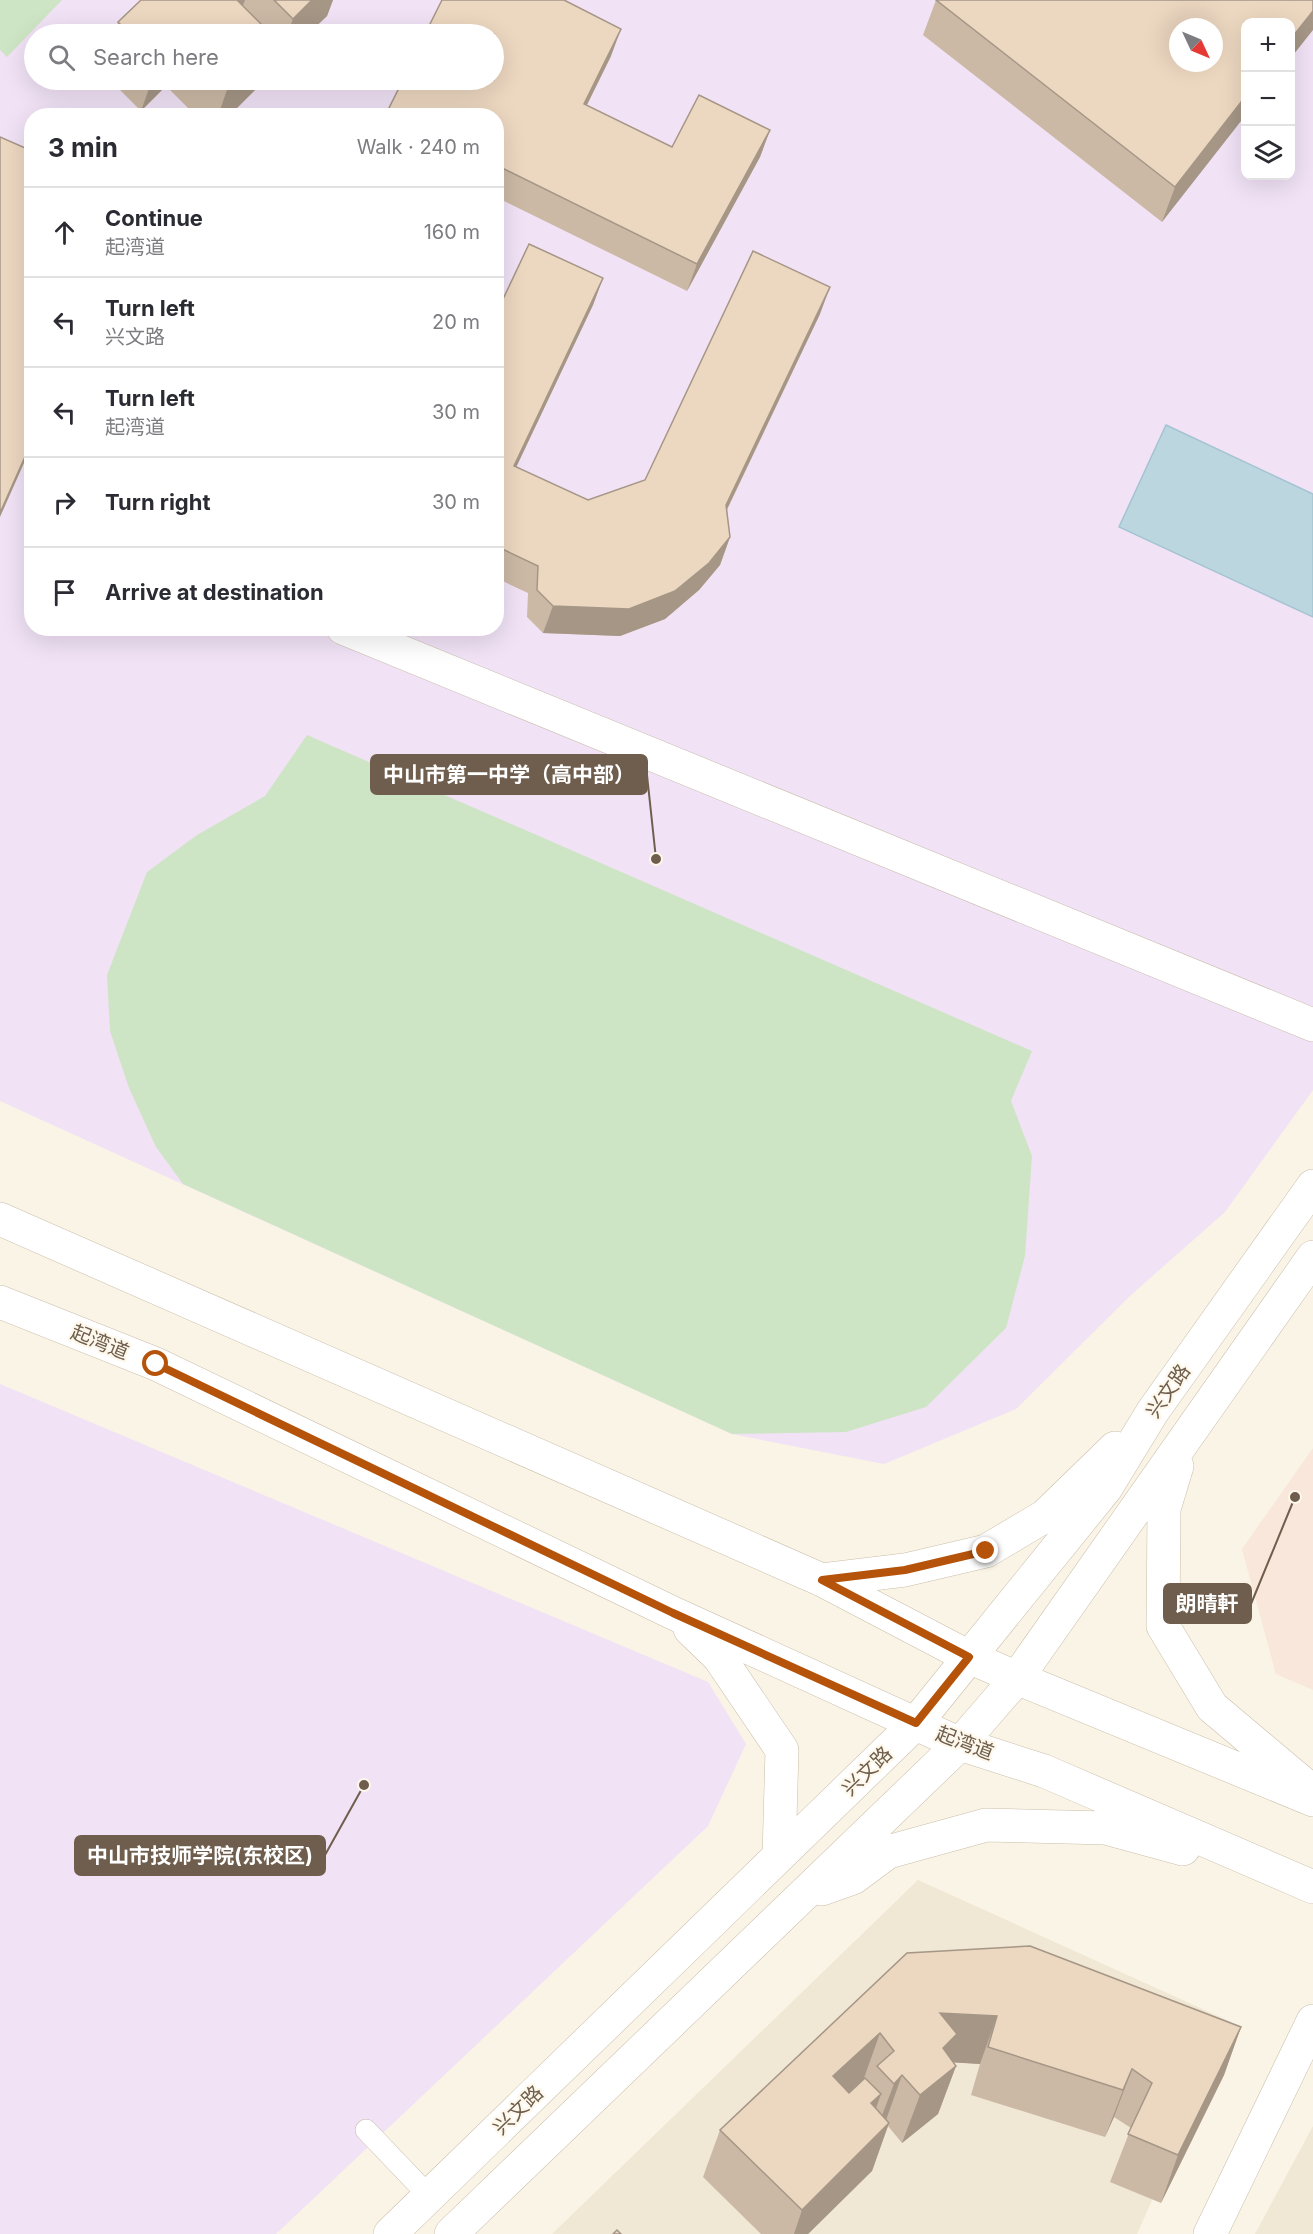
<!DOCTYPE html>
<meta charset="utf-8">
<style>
:root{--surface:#fff;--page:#f2f2f3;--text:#2b2b33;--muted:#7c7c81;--line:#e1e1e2}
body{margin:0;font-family:Inter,"Noto Sans SC",sans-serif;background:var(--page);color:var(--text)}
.controls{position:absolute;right:18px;top:18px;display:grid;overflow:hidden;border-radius:12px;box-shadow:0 6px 24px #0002}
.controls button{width:54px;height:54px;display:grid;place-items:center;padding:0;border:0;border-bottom:2px solid var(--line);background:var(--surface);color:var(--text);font:30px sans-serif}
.compass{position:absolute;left:1169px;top:18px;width:54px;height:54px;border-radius:50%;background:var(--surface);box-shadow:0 6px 24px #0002;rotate:134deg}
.stop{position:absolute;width:18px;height:18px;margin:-14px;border:4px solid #b45309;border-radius:50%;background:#fff}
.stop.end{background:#b45309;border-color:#fff;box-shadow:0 2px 6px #0008}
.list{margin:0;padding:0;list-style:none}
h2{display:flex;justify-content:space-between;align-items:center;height:78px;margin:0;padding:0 24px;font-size:26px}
h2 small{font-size:20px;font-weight:400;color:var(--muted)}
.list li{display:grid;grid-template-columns:39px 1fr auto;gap:18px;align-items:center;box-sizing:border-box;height:90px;padding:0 24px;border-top:2px solid var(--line)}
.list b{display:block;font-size:22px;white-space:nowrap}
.list p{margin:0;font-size:20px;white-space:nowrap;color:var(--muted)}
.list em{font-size:20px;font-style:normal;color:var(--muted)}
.icon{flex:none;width:33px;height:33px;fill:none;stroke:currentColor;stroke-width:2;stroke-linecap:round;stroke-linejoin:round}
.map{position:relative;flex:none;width:1313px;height:2234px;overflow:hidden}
.search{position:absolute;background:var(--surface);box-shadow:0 6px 24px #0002;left:24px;top:24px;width:480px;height:66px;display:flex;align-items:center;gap:15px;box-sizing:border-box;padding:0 21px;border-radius:33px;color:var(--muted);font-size:22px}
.panel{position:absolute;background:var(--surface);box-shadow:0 6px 24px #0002;left:24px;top:108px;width:480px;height:528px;border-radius:24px}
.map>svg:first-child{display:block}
</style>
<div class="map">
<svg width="1313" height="2234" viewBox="0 0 1313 2234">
<rect width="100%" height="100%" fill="#f9f4e5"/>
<path fill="#f0e7d4" d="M918,1880l313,142 -94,212h-585z
M1313,2126v108h-58z"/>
<path fill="#f8e7da" d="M1313,1448v242l-37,-16 -34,-125z"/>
<path fill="#f1e2f6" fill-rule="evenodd" d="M0,0h1313v1090l-88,122 -94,83 -115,114 -132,55 -152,-30 -732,-333zM1246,22h44v154h-44zM1178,27h36v36h-36zM34,34h460v46h-460zM32,116h464v512h-464z
M0,1384l708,298 38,62 -38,82 -432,408h-276z"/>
<path fill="#cee5c5" d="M0,0h62l-55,57 -7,-7z
M307,735l725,316 -21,50 21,55 -7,100 -19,72 -80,79 -80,25 -114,2 -549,-250 -27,-37 -27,-59 -19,-57 -3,-56 40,-103 50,-37 68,-39z"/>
<path fill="#bcd6e0" stroke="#a3c4d1" stroke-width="1.5" d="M1166,425l147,69v123l-194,-90z"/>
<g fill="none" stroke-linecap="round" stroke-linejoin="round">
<g stroke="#c9bdad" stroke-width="22">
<path id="service" d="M366,2130l63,66"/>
</g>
<g stroke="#c9bdad" stroke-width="34">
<path id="minor" d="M343,628l970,397
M1210,2234l103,-213"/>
</g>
<g stroke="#ccbeab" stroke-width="34">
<path id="secondary" d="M0,1219l822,361 147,77 48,21 296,122
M0,1302l156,62 517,249 287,131 84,27 269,116
M1177,1466l-13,43 -1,117 49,81 95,80
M822,1580l83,-10 81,-19 59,-35 70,-68
M690,1629l29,28 63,93 -3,106
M822,1889l31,-11 35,-26 98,-27 120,3 77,21
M390,2234l526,-511 190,-235 47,-77 160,-225
M451,2234l509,-490 57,-66 296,-421"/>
</g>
<use href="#service" stroke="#fff" stroke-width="21"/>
<use href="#minor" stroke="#fff" stroke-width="33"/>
<use href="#secondary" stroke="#fff" stroke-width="33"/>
</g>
<path fill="#cbb9a5" d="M141,0h192l-6,16 -19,18h-194l4,-12z
M936,0h377l-151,222 -239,-187z
M611,56l-24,49 85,42 98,-17 -10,27 -73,134 -191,-94v-81h-110l1,-4z
M110,80h150l-2,7 -29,29h-33l-30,-30 -25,25z
M603,278l-10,27 -77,162 72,33 57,-20 175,-166 -93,196 3,27 -10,28 -21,25 -34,29 -45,17 -77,-3 -16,-16 1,-24 -32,-15v-264z
M907,1953l334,74 -17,48 -63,128 -51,-21 21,-54 -17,-11 -9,20 -134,-42 9,-31 -27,-2 3,4 -18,48 -36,29 -14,-17 -16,45 -64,63h-47l-58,-57 17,-47z"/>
<path fill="#a59686" d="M233,0h12l-10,26z
M312,0h21l-6,16 -19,18h-21l6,-15z
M1313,11v19l-23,29v-19z
M621,29l-10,27 -37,75 10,-27z
M152,80h16l-2,6 -25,25z
M234,80h26l-2,7 -29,29h-11l11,-32z
M1245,97v19l-83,106 13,-35z
M770,130l-10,27 -73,134 10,-27z
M603,278l-10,27 -89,188 10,-27z
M830,287l-10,27 -104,218 10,-27z
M32,441v4l-32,72v-4z
M730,537l-10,28 -21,25 -34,29 -45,17 -77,-3 10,-27z
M940,2013l57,3 -17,48 -34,-2 10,4 -18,48 -36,29 18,-48z
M1241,2027l-17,48 -63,128 17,-48z
M880,2033l-17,48 -47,42 17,-47z
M1132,2069l-18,48 -9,20 18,-47z
M902,2075l-17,48 -9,8 18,-47z
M881,2094l-17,48 7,-39z
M889,2123l-17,48 -64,63h-14l8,-24z"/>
<path fill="#ecd7c0" stroke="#a59686" stroke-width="1.5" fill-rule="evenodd" d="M141,0h96l34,34h-141l-12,-12z
M274,0h38l-19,19z
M442,0h122l57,29 -37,75 88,43 27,-52 71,35 -73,134 -201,-99v-49h-101l-8,-4 16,-32h91v-46h-69z
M936,0h377v11l-23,29v-18h-45v75l-70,90zM1178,27h36v36h-36z
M225,80h9l-5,4z
M0,137l32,14v290l-32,72z
M529,244l74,34 -89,188 74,34 57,-20 108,-229 77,36 -104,218 4,32 -21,26 -34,28 -46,18 -76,-3 -16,-16 1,-24 -42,-20v-232z
M1030,1946l211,81 -63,128 -50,-21 24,-51 -20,-14 -9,21 -135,-43 9,-31 -57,-3 17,21 -14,14 13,18 -36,29 -18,-20 -8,9 -17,-18 17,-15 -14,-18 -47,43 16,17 16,-15 16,16 -10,9 18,20 -87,87 -82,-80 187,-177z
M617,2230l4,4h-8z"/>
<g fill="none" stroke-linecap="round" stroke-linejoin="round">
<path stroke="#b45309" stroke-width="8" d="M156,1364l517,249 243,110 53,-66 -147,-77 83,-10 81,-19"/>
</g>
<g text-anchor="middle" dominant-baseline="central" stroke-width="4.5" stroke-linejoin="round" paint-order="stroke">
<g font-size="20" fill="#6f5e4d" stroke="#fdf8eb">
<text transform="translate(100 1342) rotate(22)">起湾道</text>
<text transform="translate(1168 1391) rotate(-55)">兴文路</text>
<text transform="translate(965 1743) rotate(21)">起湾道</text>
<text transform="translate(867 1771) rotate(-44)">兴文路</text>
<text transform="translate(518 2110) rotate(-44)">兴文路</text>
</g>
</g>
<path fill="none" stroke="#6f5e4d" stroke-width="2" d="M656 859L647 775M1295 1497L1251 1604M364 1785L325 1855"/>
<g fill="#6f5e4d" stroke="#fdf8eb" stroke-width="2">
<circle cx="656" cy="859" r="6"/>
<circle cx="1295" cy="1497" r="6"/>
<circle cx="364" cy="1785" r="6"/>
</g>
<g fill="#6f5e4d" stroke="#6f5e4d" stroke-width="2">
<rect x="371" y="755" width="276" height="39" rx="6"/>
<rect x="1164" y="1584" width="87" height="39" rx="6"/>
<rect x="75" y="1836" width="250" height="39" rx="6"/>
</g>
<g font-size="21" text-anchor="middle" font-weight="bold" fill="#fff">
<text x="509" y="782">中山市第一中学（高中部）</text>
<text x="1207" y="1611">朗晴軒</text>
<text x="200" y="1863">中山市技师学院(东校区)</text>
</g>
</svg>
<div class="controls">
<button>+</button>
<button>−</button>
<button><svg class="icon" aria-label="layers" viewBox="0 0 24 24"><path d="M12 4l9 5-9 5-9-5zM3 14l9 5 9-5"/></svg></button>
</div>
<svg class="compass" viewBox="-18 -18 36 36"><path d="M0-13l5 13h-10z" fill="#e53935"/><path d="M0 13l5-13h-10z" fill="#7c7c81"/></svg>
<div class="stop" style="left:156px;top:1364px"></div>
<div class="stop end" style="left:986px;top:1551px"></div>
<div class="search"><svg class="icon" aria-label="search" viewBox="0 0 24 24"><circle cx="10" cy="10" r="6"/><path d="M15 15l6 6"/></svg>Search here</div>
<section class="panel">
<h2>3 min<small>Walk · 240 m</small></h2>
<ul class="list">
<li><svg class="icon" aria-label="ahead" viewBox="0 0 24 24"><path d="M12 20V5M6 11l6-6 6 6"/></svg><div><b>Continue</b><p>起湾道</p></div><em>160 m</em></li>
<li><svg class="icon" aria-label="left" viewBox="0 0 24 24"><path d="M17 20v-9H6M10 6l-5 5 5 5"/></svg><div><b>Turn left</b><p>兴文路</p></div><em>20 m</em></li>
<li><svg class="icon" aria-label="left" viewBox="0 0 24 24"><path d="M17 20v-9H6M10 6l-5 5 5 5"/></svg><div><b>Turn left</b><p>起湾道</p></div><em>30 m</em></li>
<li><svg class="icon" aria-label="right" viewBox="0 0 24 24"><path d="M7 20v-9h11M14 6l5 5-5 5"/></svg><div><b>Turn right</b></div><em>30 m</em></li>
<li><svg class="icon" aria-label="arrive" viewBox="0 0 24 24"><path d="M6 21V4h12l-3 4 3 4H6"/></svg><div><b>Arrive at destination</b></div></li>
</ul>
</section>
</div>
